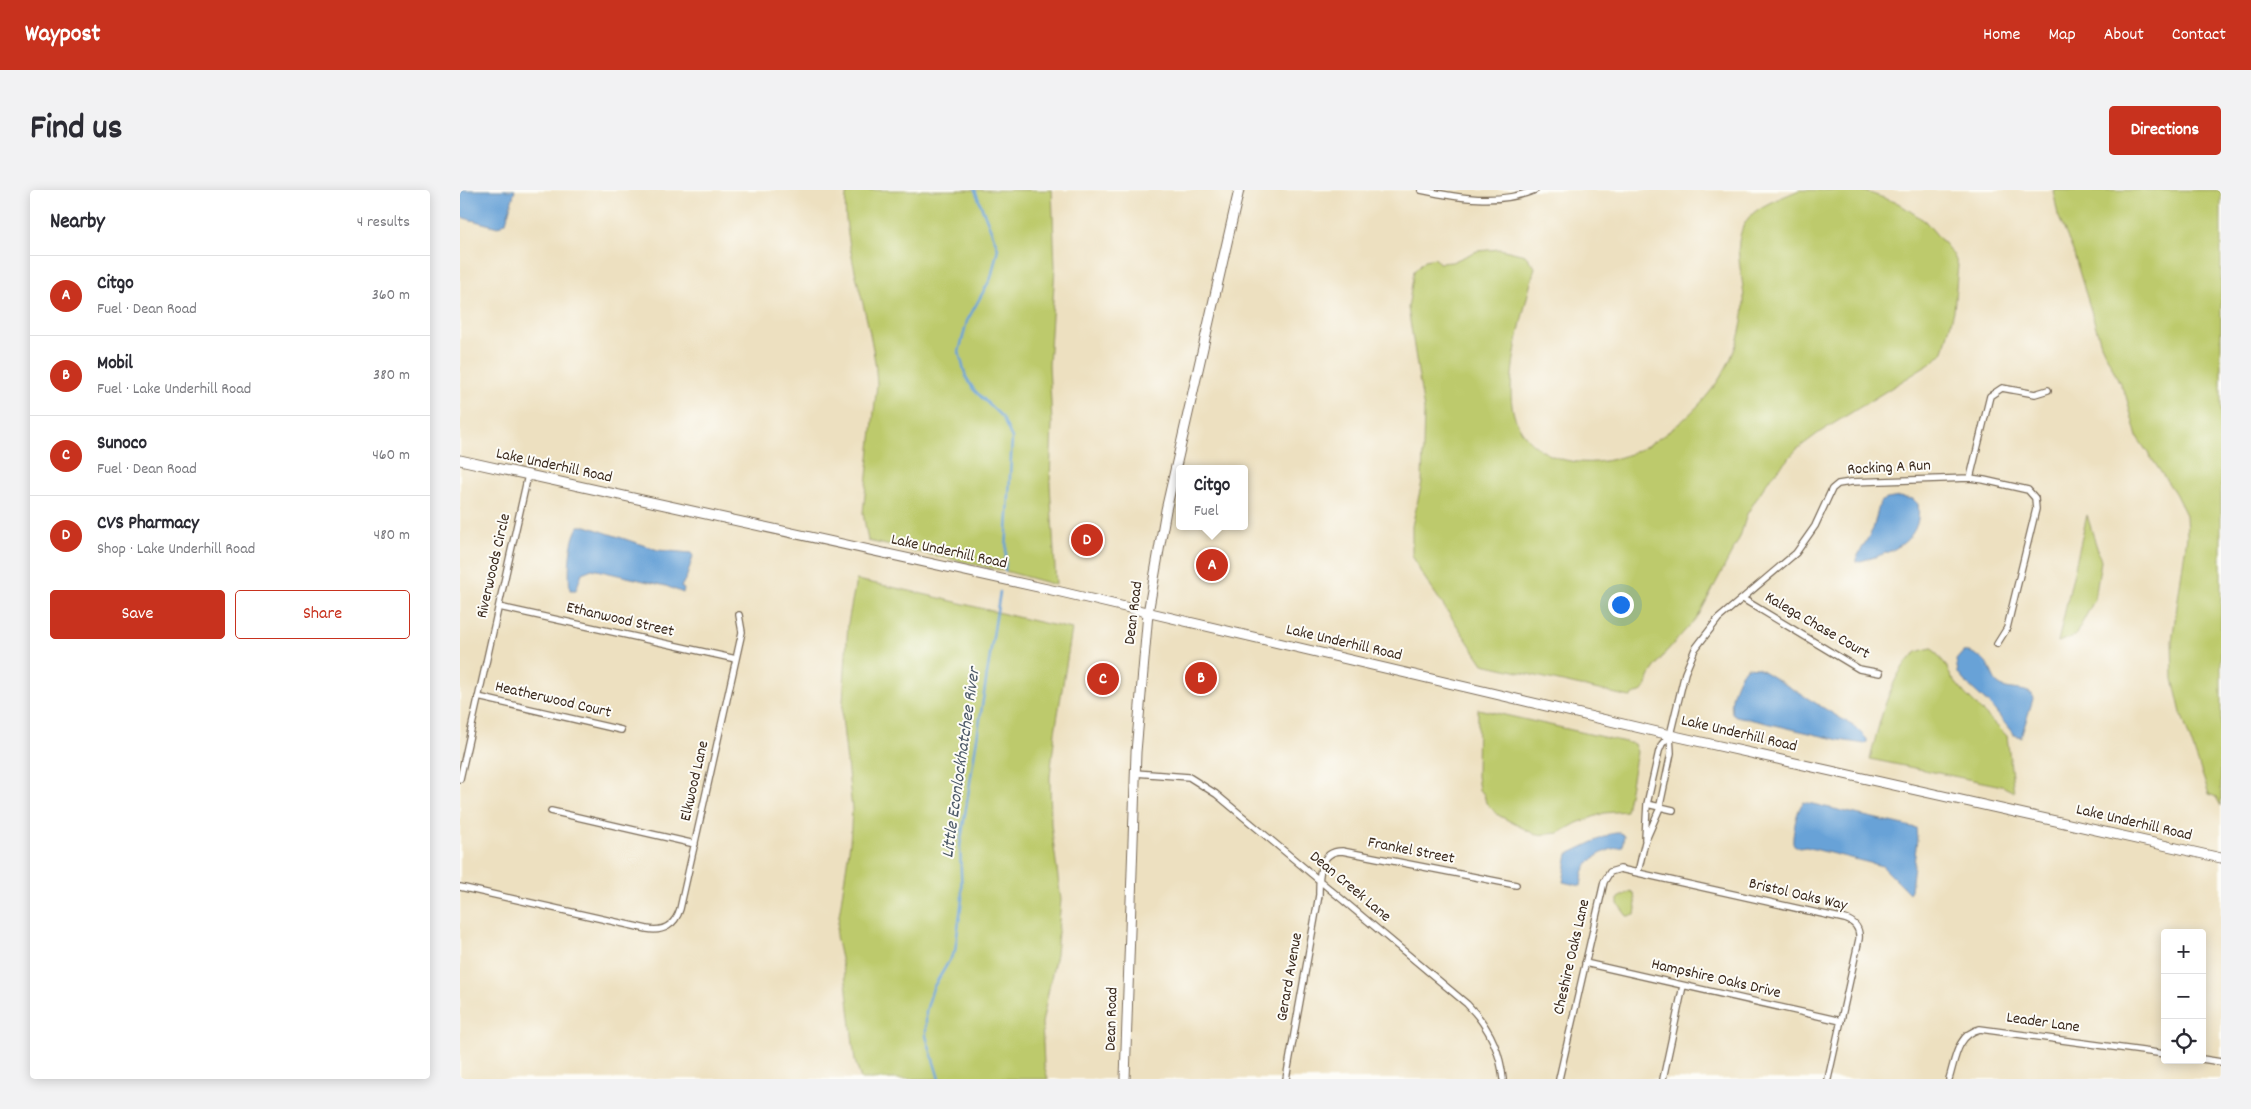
<!DOCTYPE html>
<meta charset="utf-8">
<style>
:root{--surface:#fff;--page:#f2f2f3;--text:#2b2b33;--muted:#7c7c81;--line:#e1e1e2;--accent:#c8321e}
body{margin:0;font-family:Dekko,sans-serif;background:var(--page);color:var(--text)}
.controls{position:absolute;right:15px;bottom:15px;display:grid;overflow:hidden;border-radius:5px;box-shadow:0 2px 12px #0003}
.controls button{width:45px;height:45px;display:grid;place-items:center;padding:0;border:0;border-bottom:1px solid var(--line);background:var(--surface);color:var(--text);font:25px sans-serif}
.you{position:absolute;left:1160px;top:414px;width:18px;height:18px;margin:-12px;border:4px solid #fff;border-radius:50%;background:#1a73e8;box-shadow:0 0 0 8px #1a73e833}
.badge{display:grid;place-items:center;width:32px;height:32px;border-radius:50%;background:var(--accent);color:#fff;font-size:16px;font-weight:700}
.pin{position:absolute;translate:-50% -50%;border:2px solid #fff;box-shadow:0 1px 5px #0006}
.popup{position:absolute;left:716px;top:275px;width:72px;height:65px;box-sizing:border-box;display:grid;place-content:center;border-radius:5px;background:var(--surface);filter:drop-shadow(0 1px 4px #0005);font-size:16px;white-space:nowrap;color:var(--muted)}
.popup b{font-size:19px;color:var(--text)}
.popup::after{content:'';position:absolute;left:50%;top:100%;margin-left:-10px;border:10px solid transparent;border-top-color:var(--surface)}
.list{margin:0;padding:0;list-style:none}
h2{display:flex;justify-content:space-between;align-items:center;height:65px;margin:0;padding:0 20px;font-size:21px}
h2 small{font-size:16px;font-weight:400;color:var(--muted)}
.list li{display:grid;grid-template-columns:32px 1fr auto;gap:15px;align-items:center;box-sizing:border-box;height:80px;padding:0 20px;border-top:1px solid var(--line)}
.list b{display:block;font-size:19px;white-space:nowrap}
.list p{margin:0;font-size:16px;white-space:nowrap;color:var(--muted)}
.list em{font-size:16px;font-style:normal;color:var(--muted)}
.actions{display:flex;gap:10px;padding:15px 20px}
.actions a{flex:1;padding:11px 0;border:1px solid var(--accent);border-radius:5px;text-align:center;font-size:18px;color:var(--accent)}
.actions .main{background:var(--accent);color:#fff}
.icon{flex:none;width:28px;height:28px;fill:none;stroke:currentColor;stroke-width:2;stroke-linecap:round;stroke-linejoin:round}
.map{position:relative;flex:none;width:1761px;height:889px;overflow:hidden;border-radius:5px}
header{display:flex;align-items:center;gap:30px;box-sizing:border-box;height:70px;padding:0 25px;background:var(--accent);color:#fff}
header strong{font-size:24px}
nav{display:flex;gap:28px;margin-inline-start:auto;font-size:18px}
.intro{display:flex;align-items:center;justify-content:space-between;box-sizing:border-box;height:120px;padding:0 30px}
h1{margin:0;font-size:35px}
.button{padding:12px 22px;border-radius:5px;background:var(--accent);color:#fff;font-size:18px;font-weight:700}
main{display:flex;gap:30px;padding:0 30px}
aside{flex:1;background:var(--surface);border-radius:5px;box-shadow:0 2px 12px #0003}
.map>svg:first-child{display:block}
</style>
<header>
<strong>Waypost</strong>
<nav><a>Home</a><a>Map</a><a>About</a><a>Contact</a></nav>
</header>
<div class="intro"><h1>Find us</h1><a class="button">Directions</a></div>
<main>
<aside>
<h2>Nearby<small>4 results</small></h2>
<ul class="list">
<li><span class="badge">A</span><div><b>Citgo</b><p>Fuel · Dean Road</p></div><em>360 m</em></li>
<li><span class="badge">B</span><div><b>Mobil</b><p>Fuel · Lake Underhill Road</p></div><em>380 m</em></li>
<li><span class="badge">C</span><div><b>Sunoco</b><p>Fuel · Dean Road</p></div><em>460 m</em></li>
<li><span class="badge">D</span><div><b>CVS Pharmacy</b><p>Shop · Lake Underhill Road</p></div><em>480 m</em></li>
</ul>
<div class="actions"><a class="main">Save</a><a>Share</a></div>
</aside>
<div class="map">
<svg width="1761" height="889" viewBox="0 0 1761 889">
<rect width="100%" height="100%" fill="#fdfcf7"/>
<filter id="ink" filterUnits="userSpaceOnUse"><feTurbulence type="fractalNoise" baseFrequency=".02" numOctaves="2"/><feDisplacementMap in="SourceGraphic" scale="10" xChannelSelector="R" yChannelSelector="G"/><feConvolveMatrix kernelMatrix="1 2 1 2 8 2 1 2 1" color-interpolation-filters="sRGB"/></filter>
<filter id="wash" filterUnits="userSpaceOnUse"><feTurbulence type="fractalNoise" baseFrequency=".0096" numOctaves="4" result="noise"/><feDisplacementMap in="SourceGraphic" scale="20" xChannelSelector="R" yChannelSelector="G"/><feGaussianBlur stdDeviation="1.12" result="paint"/><feColorMatrix in="noise" values="0 0 0 0 0 0 0 0 0 0 0 0 0 0 0 0 0 1.4 0 .05"/><feComposite in="paint" operator="in"/></filter>
<g filter="url(#wash)">
<rect width="100%" height="100%" fill="#ede0c0"/>
<path fill="#bdca6c" stroke="#7c7a45" d="M387,0h205l3,77 -6,98 3,58 -2,61 6,101 -51,-14 -137,-30 -5,-28 14,-129c-2,-46 -19,-92 -27,-137 -3,-20 -7,-37 -3,-57z
M1339,0h62l37,13 27,18 28,33 5,11 -4,46 -11,41 -10,10 -113,70 -23,17 -30,33 -20,32 -7,23 -41,78 -34,38 -14,20 -7,17 -14,7 -147,-33 -63,-93 -8,-16v-29l10,-44 2,-72 -16,-102 6,-37 11,-11 10,-2 4,5 13,-1 25,-11 23,-2 25,6 10,12c-9,35 -32,114 -21,148 8,24 27,39 51,45 33,7 65,-2 93,-21 47,-31 85,-79 86,-138 0,-26 -13,-53 1,-78 9,-17 37,-25 54,-33z
M1593,0h168v616l-5,-9 -7,-3 -28,-81 -8,-34 -1,-38 15,-105 -1,-21 -11,-22 -38,-56 -11,-41 -25,-52 -28,-93 -15,-36z
M1627,325l14,46 -6,38 -20,37 -17,6z
M396,390c73,13 144,35 216,49l-17,103 -5,45 1,47 10,76 -5,54 -14,69 2,42 4,14h-187l-6,-18 -9,-79 -10,-46 14,-93 2,-34 -10,-92 6,-94z
M1472,458l14,17 5,12 14,17 42,42 7,56 -12,-6 -132,-27c8,-30 20,-88 47,-107 4,-2 10,-3 15,-4z
M1018,519l156,35 3,8 -11,59 -22,2 -27,10 -18,10 -23,2 -38,-20 -12,-12 -2,-9 -5,-4 -2,-14z
M1171,701l3,3 2,14 -1,7 -8,1 -9,-12v-6z"/>
<path fill="#67a2d7" stroke="#51667a" d="M0,0h55l-9,32 -8,5 -38,-10z
M1439,307l14,2 5,5c6,40 -33,51 -62,58v-3l17,-30 7,-27 7,-3z
M119,336h7l72,24 33,3 2,3 -6,20 -6,11 3,2 -1,4 -17,-7 -74,-17 -10,4 -6,17h-6c-2,-16 -1,-51 9,-64z
M1503,462c11,-2 23,9 28,18 2,5 3,11 7,14 10,8 24,3 34,10l1,5 -12,38 -7,-2 -22,-28 -28,-26 -6,-8 -2,-13z
M1287,477l11,1 97,59 12,12v3l-2,2 -26,-4 -103,-24 -4,-3c-3,-14 5,-36 15,-46z
M1344,612l112,26 1,11 -6,51 -2,3 -27,-27 -76,-19 -7,1 -6,-4c-1,-9 4,-37 11,-42z
M1156,643h5l3,3 -2,11c-15,2 -31,9 -38,23 -2,5 -2,11 -3,16l-18,-4 5,-28 42,-20z"/>
<g fill="none" stroke-linecap="round" stroke-linejoin="round">
<path stroke="#67a2d7" stroke-width="2.5" d="M515,0l23,58 -7,30 -24,43 -8,31 7,25 8,13 28,27 10,21 -7,133
M479,889l-13,-43v-25l7,-23 22,-37 7,-52 -2,-53 40,-254"/>
</g>
</g>
<g filter="url(#ink)">
<g fill="none" stroke-linecap="round" stroke-linejoin="round">
<g stroke="#796a57" stroke-width="8">
<path id="street" d="M961,0c37,8 77,15 114,0
M1510,288l20,-82 12,-8 33,6 13,-4
M1283,409l116,70 21,4
M39,417l237,52
M18,507l143,33
M675,583l54,4 27,17 251,210c21,21 33,46 36,75
M0,589l68,-304
M1187,614l26,6
M91,621l144,33
M1185,649l2,-35 12,-53 3,-7 8,-9
M1178,682l7,-30 14,-32 12,-57 -1,-18 15,-62 10,-24 23,-30 78,-66 19,-27 17,-37 6,-5 13,-2 119,-4 14,2 44,10 7,8 1,11 -29,119 -10,16
M0,697l187,42c16,3 28,-4 33,-20l56,-250 6,-27 -3,-17
M1125,773l256,58
M1742,869l19,3
M826,889l33,-184c0,-17 -1,-44 23,-44l174,34
M1099,889l45,-197 6,-10 10,-3 225,50c10,3 15,10 14,20l-31,140
M1203,889l20,-93
M1489,889c6,-19 8,-45 31,-50l185,25"/>
</g>
<g stroke="#796a57" stroke-width="11">
<path id="secondary" d="M0,270l601,132 609,143 551,123
M665,889l11,-327 12,-139 18,-103 73,-320"/>
</g>
<use href="#street" stroke="#fff" stroke-width="5.5"/>
<use href="#secondary" stroke="#fff" stroke-width="9"/>
</g>
</g>
<g text-anchor="middle" dominant-baseline="central" stroke-width="4" stroke-linejoin="round" paint-order="stroke">
<g font-size="16" fill="#3b2a1e" stroke="#fdfcf7">
<text transform="translate(94 276) rotate(12)">Lake Underhill Road</text>
<text transform="translate(1429 278) rotate(-3)">Rocking A Run</text>
<text transform="translate(489 362) rotate(12)">Lake Underhill Road</text>
<text transform="translate(34 376) rotate(-77)">Riverwoods Circle</text>
<text transform="translate(674 423) rotate(-83)">Dean Road</text>
<text transform="translate(160 430) rotate(13)">Ethanwood Street</text>
<text transform="translate(1357 436) rotate(30)">Kalega Chase Court</text>
<text transform="translate(884 453) rotate(13)">Lake Underhill Road</text>
<text transform="translate(93 510) rotate(13)">Heatherwood Court</text>
<text transform="translate(1279 544) rotate(13)">Lake Underhill Road</text>
<text transform="translate(235 591) rotate(-77)">Elkwood Lane</text>
<text transform="translate(1674 633) rotate(13)">Lake Underhill Road</text>
<text transform="translate(951 661) rotate(11)">Frankel Street</text>
<text transform="translate(890 697) rotate(40)">Dean Creek Lane</text>
<text transform="translate(1338 705) rotate(13)">Bristol Oaks Way</text>
<text transform="translate(1112 767) rotate(-77)">Cheshire Oaks Lane</text>
<text transform="translate(830 787) rotate(-80)">Gerard Avenue</text>
<text transform="translate(1256 789) rotate(13)">Hampshire Oaks Drive</text>
<text transform="translate(652 829) rotate(-88)">Dean Road</text>
<text transform="translate(1583 833) rotate(8)">Leader Lane</text>
</g>
<g font-size="18" font-style="italic" fill="#4d5a68" stroke="#fdfcf7">
<text transform="translate(502 573) rotate(-82)">Little Econlockhatchee River</text>
</g>
</g>
</svg>
<div class="controls">
<button>+</button>
<button>−</button>
<button><svg class="icon" aria-label="locate" viewBox="0 0 24 24"><circle cx="12" cy="12" r="6"/><path d="M12 2v4M12 18v4M2 12h4M18 12h4"/></svg></button>
</div>
<div class="you"></div>
<div class="pin badge" style="left:752px;top:375px">A</div>
<div class="popup"><b>Citgo</b>Fuel</div>
<div class="pin badge" style="left:741px;top:488px">B</div>
<div class="pin badge" style="left:643px;top:489px">C</div>
<div class="pin badge" style="left:627px;top:350px">D</div>
</div>
</main>
